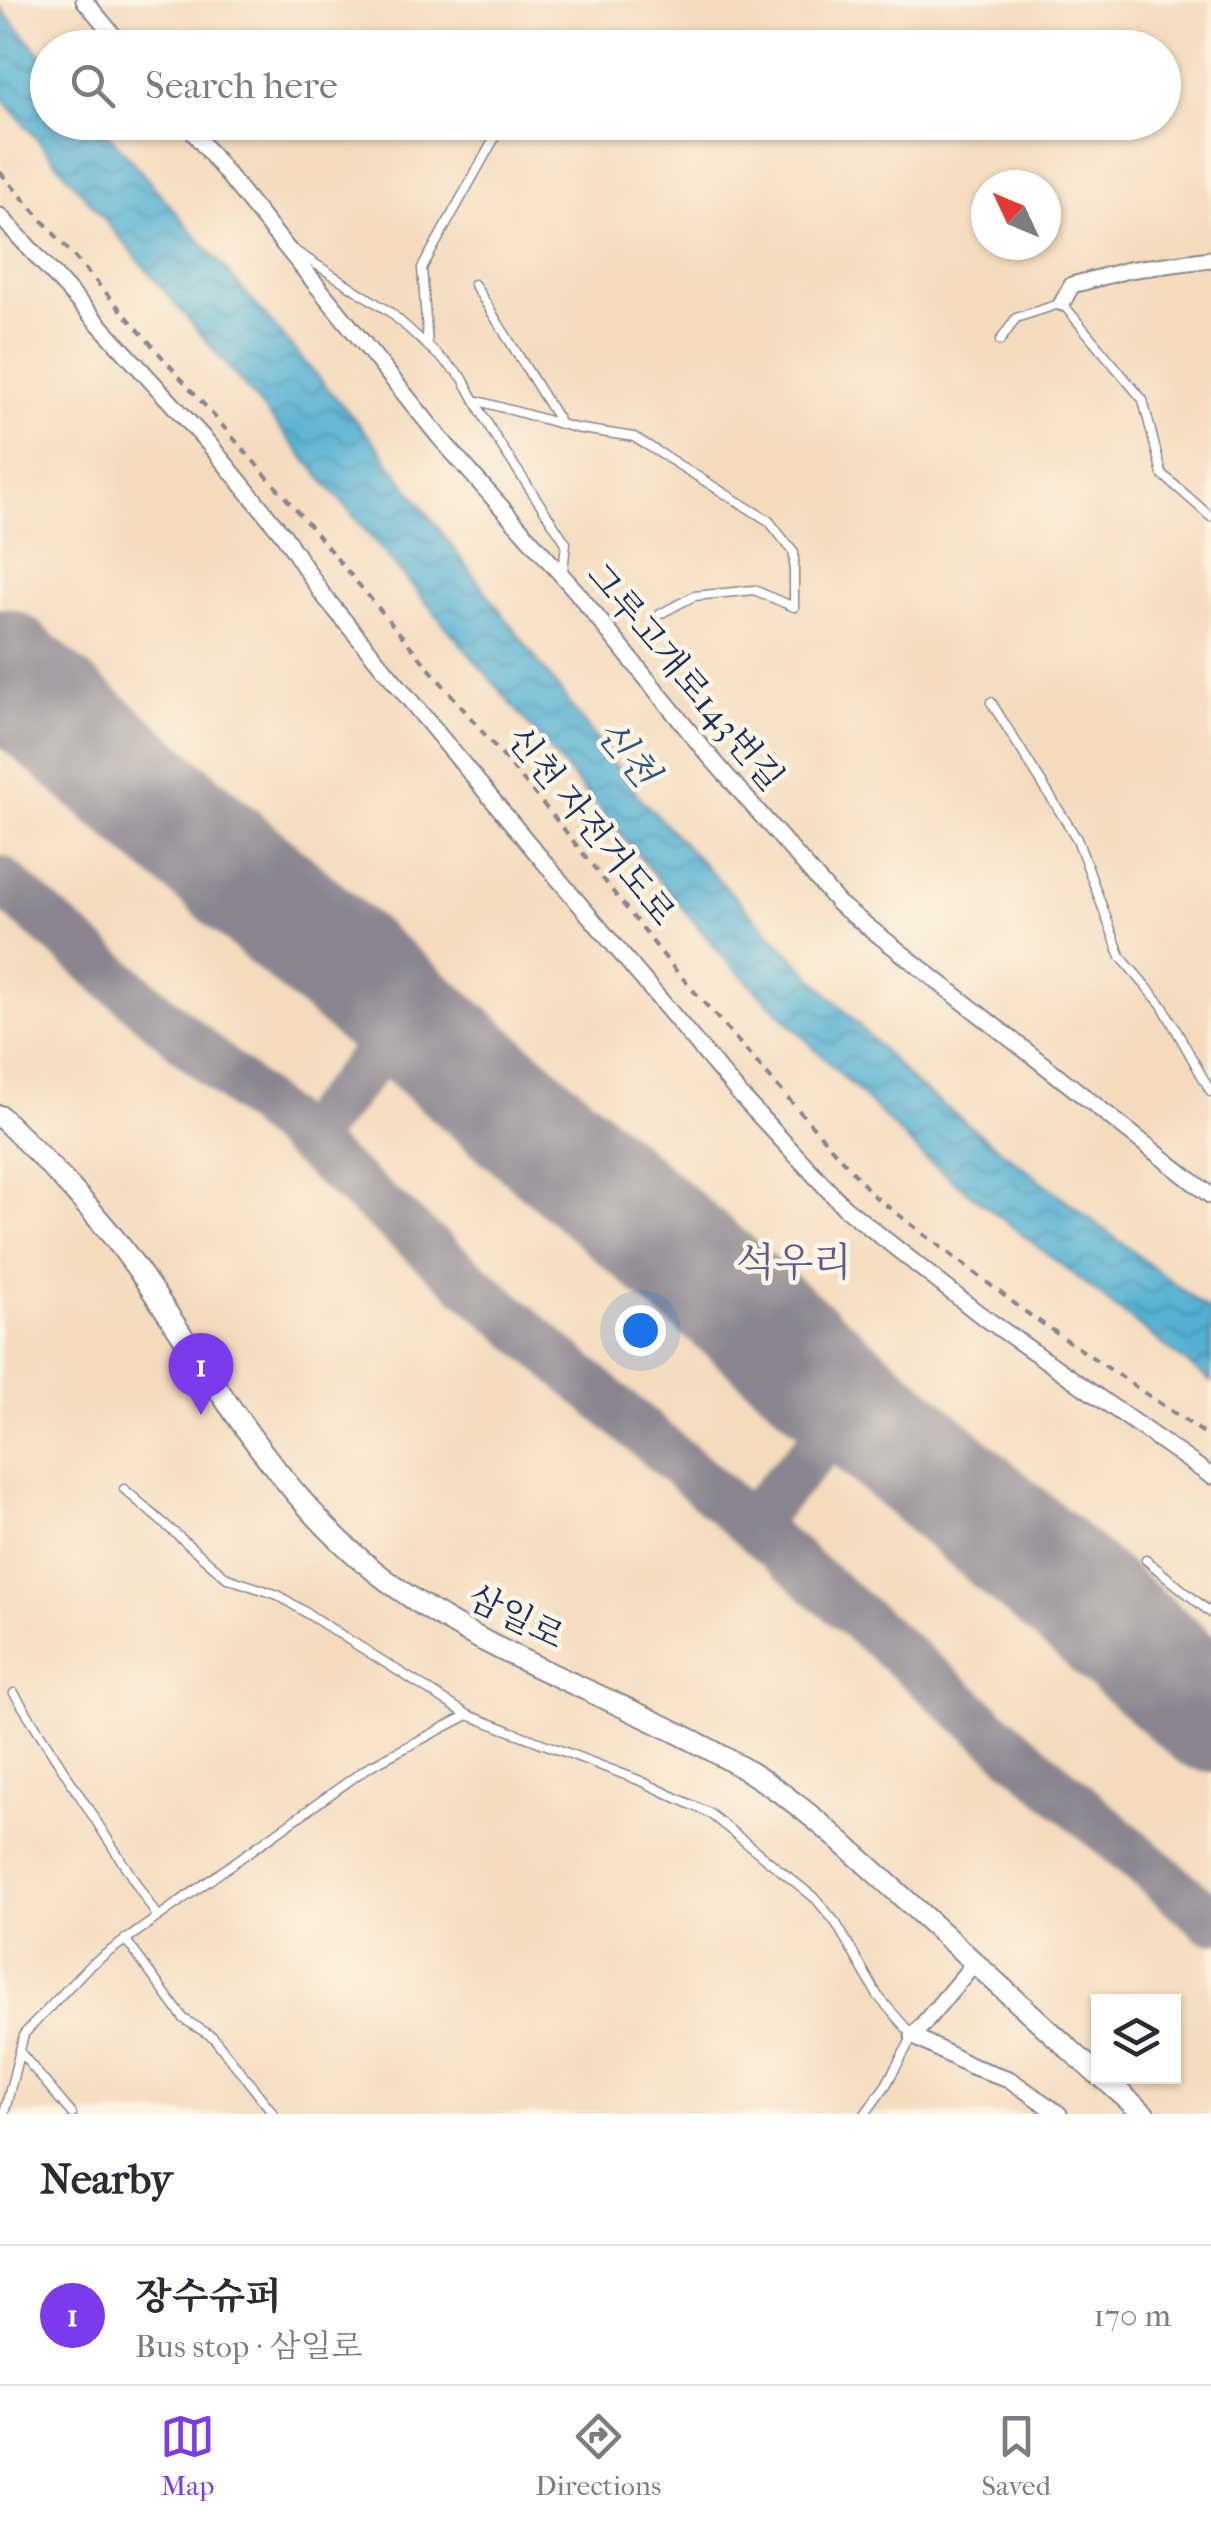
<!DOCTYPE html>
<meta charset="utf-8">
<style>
:root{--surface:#fff;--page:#f2f2f3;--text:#2b2b33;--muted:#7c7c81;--line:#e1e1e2;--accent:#7c3aed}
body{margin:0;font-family:"IM FELL French Canon","Noto Serif KR",serif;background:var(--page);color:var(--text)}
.controls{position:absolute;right:30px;bottom:30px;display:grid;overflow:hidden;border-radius:0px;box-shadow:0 2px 8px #0004}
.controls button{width:90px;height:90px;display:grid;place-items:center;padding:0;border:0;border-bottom:2px solid var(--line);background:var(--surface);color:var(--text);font:50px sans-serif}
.compass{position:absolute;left:971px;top:170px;width:90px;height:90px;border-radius:50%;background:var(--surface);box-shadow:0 2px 8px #0004;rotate:314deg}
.you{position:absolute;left:640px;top:1330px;width:35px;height:35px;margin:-25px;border:8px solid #fff;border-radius:50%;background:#1a73e8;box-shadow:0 0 0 15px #1a73e833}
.badge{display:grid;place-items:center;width:65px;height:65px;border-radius:50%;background:var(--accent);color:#fff;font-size:32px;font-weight:700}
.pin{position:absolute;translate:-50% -82px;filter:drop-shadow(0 2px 5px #0008)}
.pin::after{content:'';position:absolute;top:52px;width:35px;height:30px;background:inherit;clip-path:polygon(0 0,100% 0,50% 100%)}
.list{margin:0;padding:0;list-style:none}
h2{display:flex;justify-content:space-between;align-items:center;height:130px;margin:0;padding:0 40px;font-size:42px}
h2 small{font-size:32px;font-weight:400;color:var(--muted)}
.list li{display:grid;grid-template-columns:65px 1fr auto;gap:30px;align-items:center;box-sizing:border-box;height:140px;padding:0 40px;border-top:2px solid var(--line)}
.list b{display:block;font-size:38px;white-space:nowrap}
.list p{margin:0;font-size:32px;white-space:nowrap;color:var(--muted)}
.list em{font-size:32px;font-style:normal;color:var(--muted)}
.icon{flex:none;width:55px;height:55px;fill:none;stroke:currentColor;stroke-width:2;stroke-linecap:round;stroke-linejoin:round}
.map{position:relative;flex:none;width:1211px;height:2114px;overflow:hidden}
.search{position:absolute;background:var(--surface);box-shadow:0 2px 8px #0004;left:30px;right:30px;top:30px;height:110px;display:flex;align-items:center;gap:25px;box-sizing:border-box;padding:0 35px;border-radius:55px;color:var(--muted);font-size:38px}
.sheet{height:270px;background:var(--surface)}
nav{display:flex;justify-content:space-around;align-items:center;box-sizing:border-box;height:140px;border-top:2px solid var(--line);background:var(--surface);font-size:28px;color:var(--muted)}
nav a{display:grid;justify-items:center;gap:5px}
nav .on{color:var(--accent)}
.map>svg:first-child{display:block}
</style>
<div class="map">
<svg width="1211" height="2114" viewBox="0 0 1211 2114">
<defs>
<pattern id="water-waves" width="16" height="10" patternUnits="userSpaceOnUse" patternTransform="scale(2.5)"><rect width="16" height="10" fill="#53b0d2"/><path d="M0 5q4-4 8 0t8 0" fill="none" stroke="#4490ae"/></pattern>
</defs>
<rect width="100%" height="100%" fill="#fcf5e5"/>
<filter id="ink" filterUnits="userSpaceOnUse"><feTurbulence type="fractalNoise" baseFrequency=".01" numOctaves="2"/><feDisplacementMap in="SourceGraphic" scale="20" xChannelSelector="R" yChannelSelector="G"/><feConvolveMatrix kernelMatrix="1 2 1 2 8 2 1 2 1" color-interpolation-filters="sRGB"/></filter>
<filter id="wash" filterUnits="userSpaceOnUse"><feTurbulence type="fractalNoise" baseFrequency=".0048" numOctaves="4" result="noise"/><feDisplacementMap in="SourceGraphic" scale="40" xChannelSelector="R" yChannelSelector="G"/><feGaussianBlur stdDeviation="2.25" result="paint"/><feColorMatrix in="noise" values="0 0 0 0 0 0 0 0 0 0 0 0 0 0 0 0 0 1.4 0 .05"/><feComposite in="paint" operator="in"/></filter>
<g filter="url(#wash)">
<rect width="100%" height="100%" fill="#f4dbbe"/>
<path fill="url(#water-waves)" stroke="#377098" stroke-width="2.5" d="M0,7l47,55 1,60 51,1 275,319 266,356 274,285 297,229v70l-284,-222 -200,-199 -727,-866z"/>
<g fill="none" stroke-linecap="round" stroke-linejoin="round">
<path stroke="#88858e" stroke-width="48" d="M0,880l1211,1040
M304,1141l102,-123
M750,1523l105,-117"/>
<path stroke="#88858e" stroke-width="120" d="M0,668l1211,1044"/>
</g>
</g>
<g filter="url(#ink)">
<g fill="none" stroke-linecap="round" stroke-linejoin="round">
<g stroke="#88858e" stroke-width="11">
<path id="service" d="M294,250l96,62 72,65 32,58 72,108 -3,29
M474,284l87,140
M1000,341l16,-23 46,-15 81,97 19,74 49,43
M428,346l-6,-78 72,-129
M475,400l100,28 59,9 135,84 25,32v54l-40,-17 -60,6 -34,18
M991,702l86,137 44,118 41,48 49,87
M124,1489l103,89 51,17 190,120
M1146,1560l65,53
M14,1693l143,223
M125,1939l59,80 29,18 61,77
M20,2052l52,62
M4,2114l20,-80 65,-68 281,-200 98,-51 173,66 68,32 107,86 20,24 42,73 35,40 -27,49 -21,29"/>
</g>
<g stroke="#88858e" stroke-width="19">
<path id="minor" d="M84,0l40,48
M185,122l255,316 135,152 130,161 134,153 372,292
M0,216l209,228 75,92 39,59 216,261 202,240 103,111 134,106 233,163
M1062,303l10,-18 56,-15 83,-11
M976,1961l-63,75 58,30 38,13 50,35"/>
</g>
<g stroke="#88858e" stroke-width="24">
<path id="secondary" d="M0,1116c48,47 97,96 136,151 68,97 125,201 214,283 113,104 271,143 401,223 54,33 99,77 146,119 67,61 134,122 201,183
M1101,2076l43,38"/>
</g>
<path stroke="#88858e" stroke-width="4" stroke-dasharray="8 8" stroke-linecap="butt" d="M0,172l292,333 267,318 112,142 203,231 153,117 184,125"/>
<use href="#service" stroke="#fff" stroke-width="8"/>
<use href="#minor" stroke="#fff" stroke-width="15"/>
<use href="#secondary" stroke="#fff" stroke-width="20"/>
</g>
</g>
<g text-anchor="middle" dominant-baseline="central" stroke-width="9" stroke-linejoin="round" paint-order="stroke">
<g font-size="35" fill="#1b2f5e" stroke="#fcf5e5">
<text transform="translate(685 677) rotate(50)">그루고개로143번길</text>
<text transform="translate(591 826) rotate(51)">신천 자전거도로</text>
<text transform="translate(516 1617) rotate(26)">삼일로</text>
</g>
<g font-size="38" font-style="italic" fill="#2c5681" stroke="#fcf5e5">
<text transform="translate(627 753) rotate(51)">신천</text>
</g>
<g font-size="40" fill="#605c8e" stroke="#fcf5e5">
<text x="794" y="1263">석우리</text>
</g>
</g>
</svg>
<div class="controls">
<button><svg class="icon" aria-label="layers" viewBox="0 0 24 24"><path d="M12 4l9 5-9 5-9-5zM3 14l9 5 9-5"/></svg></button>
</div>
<svg class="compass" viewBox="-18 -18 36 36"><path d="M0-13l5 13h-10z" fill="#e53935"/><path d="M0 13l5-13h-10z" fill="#7c7c81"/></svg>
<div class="you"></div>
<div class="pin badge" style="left:201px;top:1415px">1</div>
<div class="search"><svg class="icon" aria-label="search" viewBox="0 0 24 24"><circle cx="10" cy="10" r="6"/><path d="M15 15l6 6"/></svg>Search here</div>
</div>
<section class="sheet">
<h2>Nearby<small></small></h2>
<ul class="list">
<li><span class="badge">1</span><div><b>장수슈퍼</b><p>Bus stop · 삼일로</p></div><em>170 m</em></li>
</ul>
</section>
<nav>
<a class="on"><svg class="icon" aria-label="map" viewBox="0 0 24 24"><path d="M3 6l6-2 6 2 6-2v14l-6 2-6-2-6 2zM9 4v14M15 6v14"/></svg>Map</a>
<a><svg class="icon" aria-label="directions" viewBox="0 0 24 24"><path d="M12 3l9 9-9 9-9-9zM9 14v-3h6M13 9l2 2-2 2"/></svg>Directions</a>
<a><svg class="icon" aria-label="saved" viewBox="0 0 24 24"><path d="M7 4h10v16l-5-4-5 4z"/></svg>Saved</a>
</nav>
